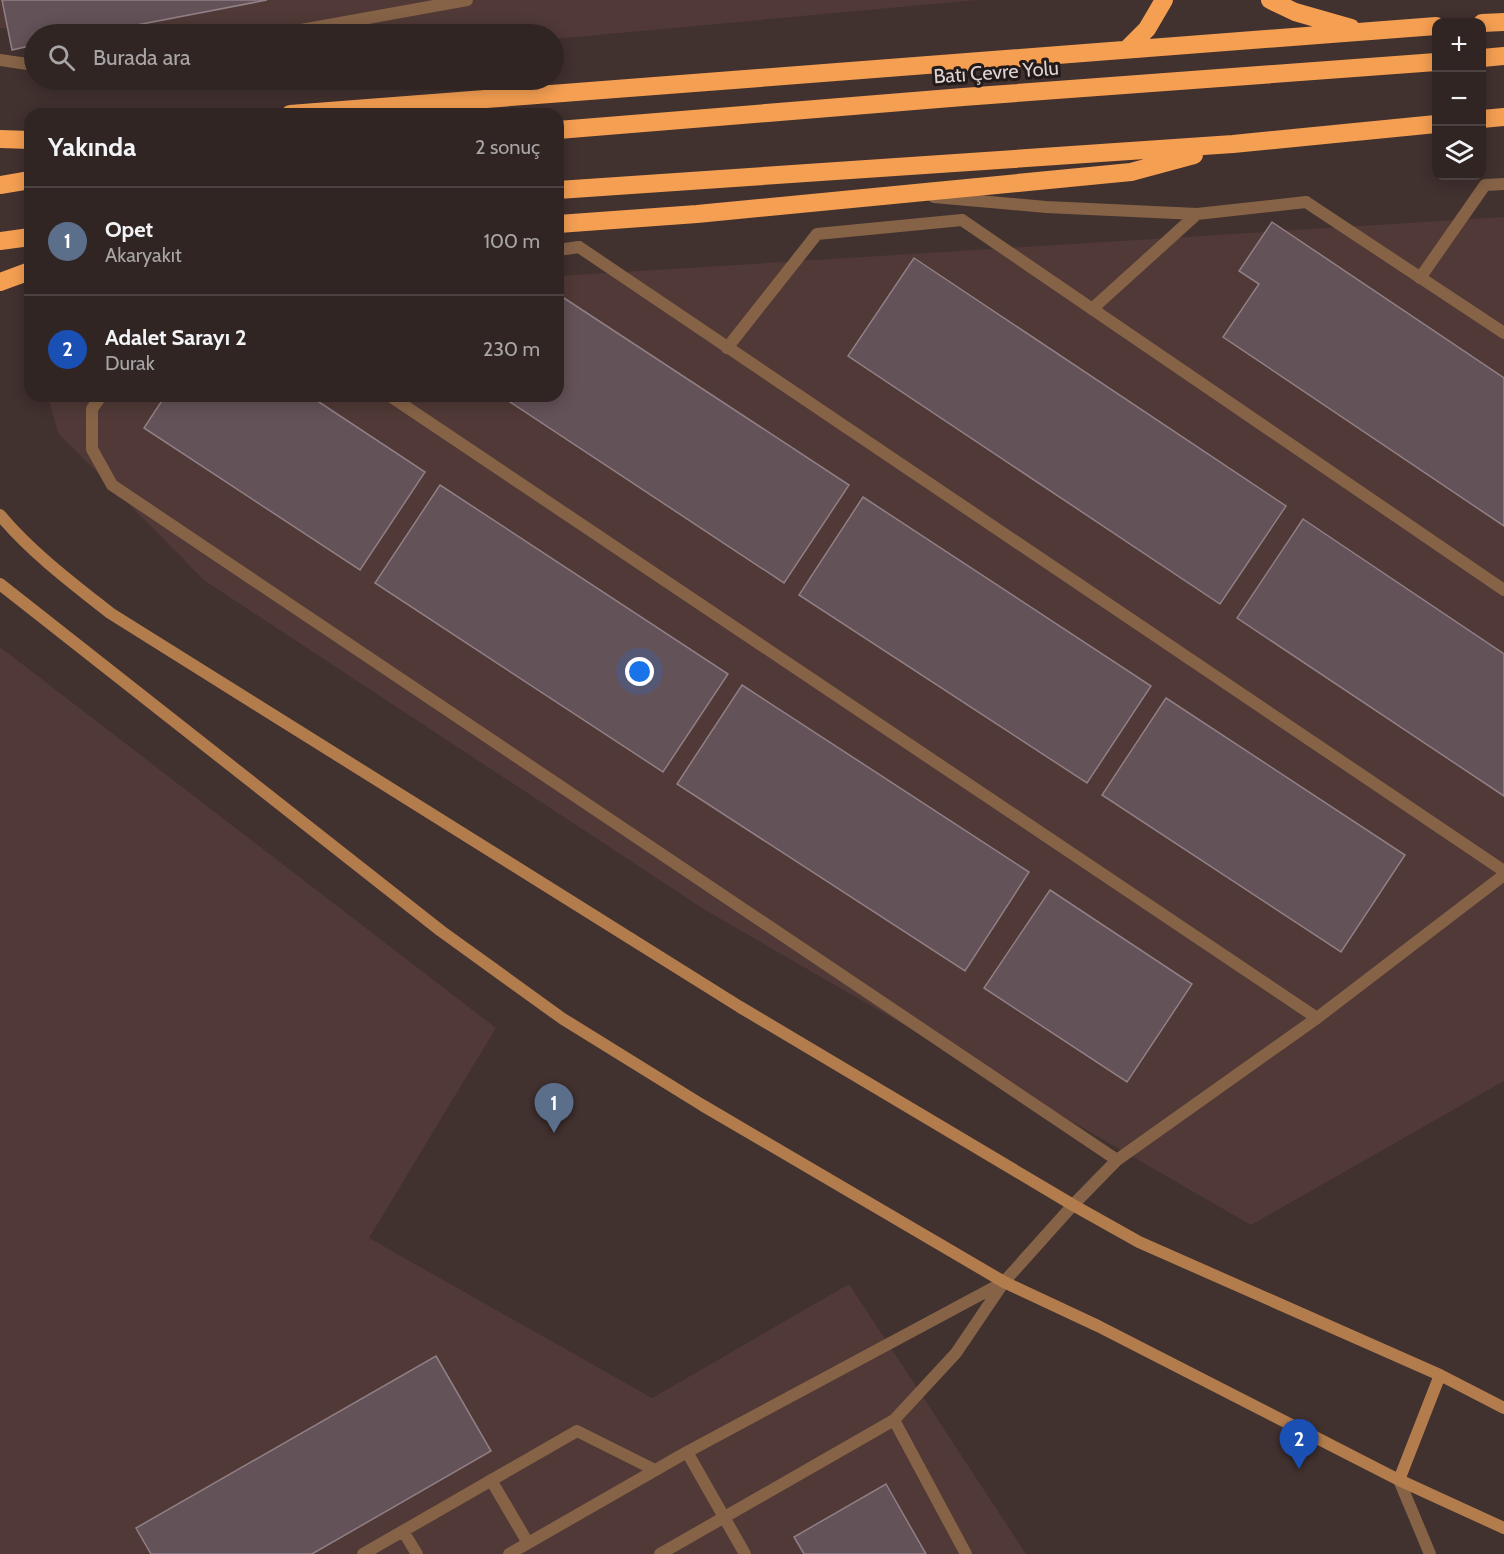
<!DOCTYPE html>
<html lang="tr">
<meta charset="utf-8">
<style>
:root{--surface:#312523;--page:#392d2b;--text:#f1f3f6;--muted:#a8a5a6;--line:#4c4241;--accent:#1acafc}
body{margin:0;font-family:Cabin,sans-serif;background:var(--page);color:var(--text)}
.controls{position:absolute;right:18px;top:18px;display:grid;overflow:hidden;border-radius:12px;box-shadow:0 3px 15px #0003}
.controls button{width:54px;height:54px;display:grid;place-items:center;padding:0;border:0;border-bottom:2px solid var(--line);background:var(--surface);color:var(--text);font:30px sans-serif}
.you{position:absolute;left:640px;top:672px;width:21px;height:21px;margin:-15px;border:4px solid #fff;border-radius:50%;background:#1a73e8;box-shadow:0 0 0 9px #1a73e833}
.badge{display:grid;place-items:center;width:39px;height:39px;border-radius:50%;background:var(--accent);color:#fff;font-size:20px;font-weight:700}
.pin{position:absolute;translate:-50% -50px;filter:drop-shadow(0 2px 3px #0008)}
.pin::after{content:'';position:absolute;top:32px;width:21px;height:18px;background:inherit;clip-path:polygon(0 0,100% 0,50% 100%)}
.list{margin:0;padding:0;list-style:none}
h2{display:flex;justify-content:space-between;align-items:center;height:78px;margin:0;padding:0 24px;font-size:26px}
h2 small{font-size:20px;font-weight:400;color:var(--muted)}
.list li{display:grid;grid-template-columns:39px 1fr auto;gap:18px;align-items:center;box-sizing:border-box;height:108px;padding:0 24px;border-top:2px solid var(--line)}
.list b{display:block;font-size:22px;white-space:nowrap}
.list p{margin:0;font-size:20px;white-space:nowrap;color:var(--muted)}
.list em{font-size:20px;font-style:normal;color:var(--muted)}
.icon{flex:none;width:33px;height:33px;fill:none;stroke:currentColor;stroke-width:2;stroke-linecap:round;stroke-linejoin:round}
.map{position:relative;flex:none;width:1504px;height:1554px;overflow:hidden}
.search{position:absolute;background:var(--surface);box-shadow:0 3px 15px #0003;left:24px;top:24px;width:540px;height:66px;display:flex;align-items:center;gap:15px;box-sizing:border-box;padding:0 21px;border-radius:33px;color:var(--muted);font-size:22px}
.panel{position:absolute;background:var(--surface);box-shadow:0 3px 15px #0003;left:24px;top:108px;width:540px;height:294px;border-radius:18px}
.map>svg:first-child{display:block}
</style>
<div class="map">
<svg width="1504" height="1554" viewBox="0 0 1504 1554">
<rect width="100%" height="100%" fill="#41312f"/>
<path fill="#503936" d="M0,0h977l-423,39v-5h-363l-191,-6z
M1504,217v864l-253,144 -546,-315 -500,-329 -147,-148 -10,-37h510v-120z
M0,647l496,381 -127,210 283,160 197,-114 177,270h-1026z"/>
<path fill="#635258" stroke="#917f86" stroke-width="1.5" d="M2,0h265l-177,34h-56v11l-22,5z
M1272,222l232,156v148l-281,-189 36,-53 -20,-13z
M914,258l372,248 -66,98 -372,-248z
M564,298l285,187 -65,98 -283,-187h57v-90z
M165,396h145l115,76 -65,98 -216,-142z
M440,485l288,189 -65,98 -288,-189z
M863,497l288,189 -64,97 -288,-188z
M1303,519l201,135v142l-267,-178z
M742,685l287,187 -64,99 -288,-187z
M1166,698l239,157 -64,97 -239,-157z
M1050,890l142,94 -65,98 -143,-94z
M436,1356l55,95 -179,103h-161l-15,-26z
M886,1484l40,70h-122l-10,-17z"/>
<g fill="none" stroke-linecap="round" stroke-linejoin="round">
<path stroke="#866347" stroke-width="12" d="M279,34l188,-34
M0,60l34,5
M1306,202l198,131
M962,220l542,370
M579,247l925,624
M101,396l-9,13v40l20,36 1005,675
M390,396l927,622
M1073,1205l44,-45 200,-142 187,-143
M894,1420l72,134
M687,1452l58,102
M491,1480l37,63
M1399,1480l31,74
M403,1531l14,23
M363,1554l214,-123 78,39
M509,1554l178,-102 317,-170
M660,1554l234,-134 62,-67 46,-68"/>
<path stroke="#866347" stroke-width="12" d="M934,197l112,10 151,7
M558,250l21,-3
M1420,278l65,-93 19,-1
M1092,309l105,-95 109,-12
M727,348l90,-114 145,-14
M1004,1282l69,-77"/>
<path stroke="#b37c4d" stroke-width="12" d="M0,515c32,38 72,68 110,98l630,394 333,198 66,37 301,133 64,33
M0,584l441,347 122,88 139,86 302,177 94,44 301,154 105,48
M1399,1480l41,-105"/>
<path stroke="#f59f52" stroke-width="18" d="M1270,0l25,12 56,16
M1482,23l22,-1
M1127,49l20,-20 17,-29
M1482,58l22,-2
M290,114l1146,-88
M1482,119l22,-2
M558,130l405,-33 473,-35
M0,139l30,1
M0,185l30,-5
M558,190l675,-46 203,-20
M558,224l139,-10 434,-42 63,-17
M0,241l30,-4
M0,282l30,-11"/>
</g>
<g text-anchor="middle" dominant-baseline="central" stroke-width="6" stroke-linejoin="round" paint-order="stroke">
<g font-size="20" fill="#ddd2d1" stroke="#221b1a">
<text transform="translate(996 72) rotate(-4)">Batı Çevre Yolu</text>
</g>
</g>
</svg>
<div class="controls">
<button>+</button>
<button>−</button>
<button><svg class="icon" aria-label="layers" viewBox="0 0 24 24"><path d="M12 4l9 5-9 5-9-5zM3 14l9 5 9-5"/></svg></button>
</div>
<div class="you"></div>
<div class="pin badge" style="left:554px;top:1133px;background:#5c6f8a">1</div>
<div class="pin badge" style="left:1299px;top:1469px;background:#1a4fb4">2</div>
<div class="search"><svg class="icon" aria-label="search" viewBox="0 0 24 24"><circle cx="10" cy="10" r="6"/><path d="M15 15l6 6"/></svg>Burada ara</div>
<section class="panel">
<h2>Yakında<small>2 sonuç</small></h2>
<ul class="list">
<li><span class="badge" style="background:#5c6f8a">1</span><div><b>Opet</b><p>Akaryakıt</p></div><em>100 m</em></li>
<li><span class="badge" style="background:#1a4fb4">2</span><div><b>Adalet Sarayı 2</b><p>Durak</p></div><em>230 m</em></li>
</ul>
</section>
</div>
